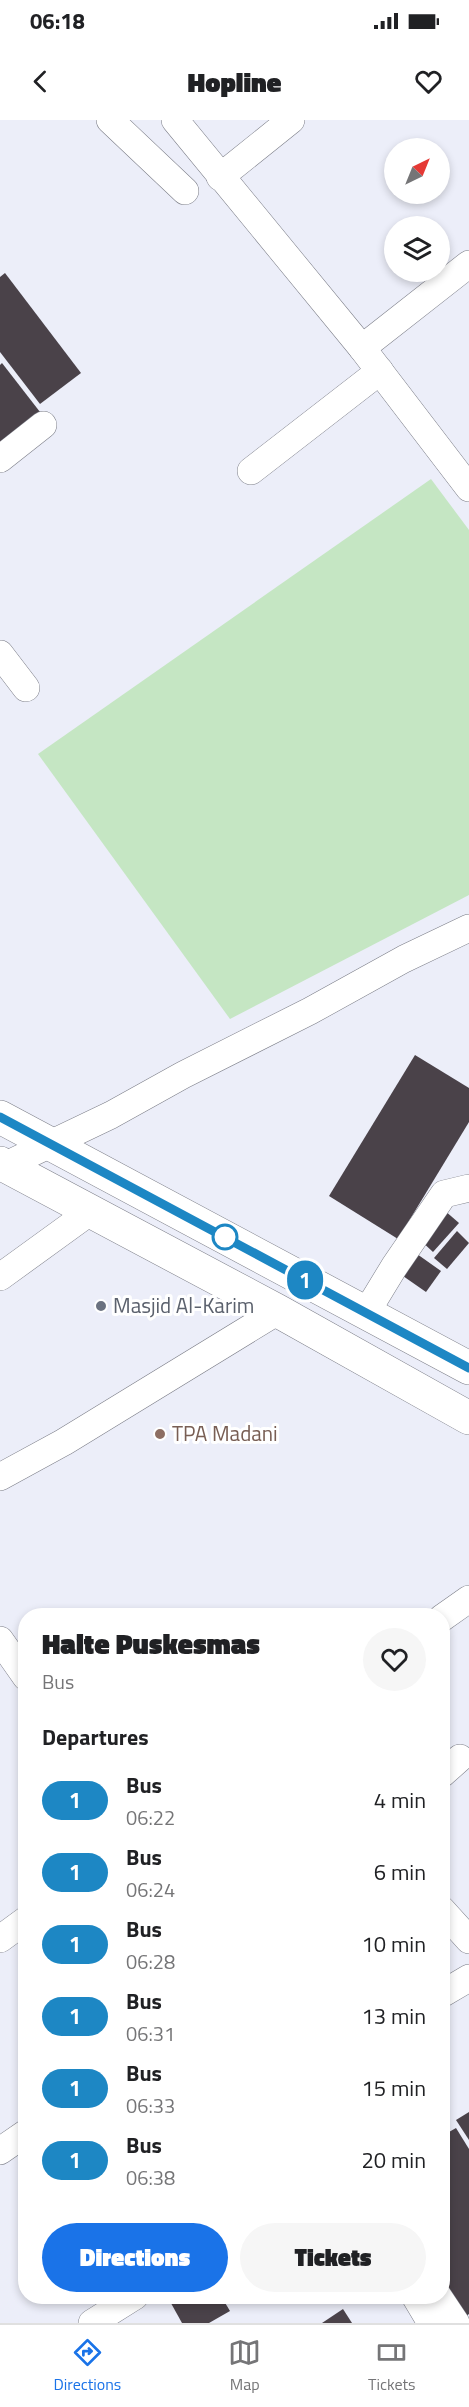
<!DOCTYPE html>
<html lang="en">
<head>
<meta charset="utf-8">
<style>
  body { margin:0; font-family:"Titillium Web",sans-serif; background:#f6f6f6; color:#202124; height:100vh; display:flex; flex-direction:column; font-size:22px; white-space:nowrap }
  * { box-sizing:border-box; margin:0 }
  p { font-size:20px; color:#757577 }
  .icon { flex:none; width:33px; height:33px; fill:none; stroke:currentColor; stroke-width:2; stroke-linecap:round; stroke-linejoin:round }
  .map { position:relative; flex:1; overflow:hidden }
  .panel { position:absolute; left:18px; top:1488px; width:432px; height:696px; display:flex; flex-direction:column; background:#fff; border-radius:24px; box-shadow:0 3px 9px #0003 }
  .panel>* { flex:none }
  .badge { padding:0 12px; border-radius:20px; font-size:21px; line-height:39px }
  .needle { width:39px; rotate:43deg }
  .fabs { position:absolute; left:384px; top:18px; display:grid; gap:12px }
  .fabs a { display:grid; place-items:center; width:66px; height:66px; border-radius:50%; background:#fff; box-shadow:0 3px 9px #0003; font-size:30px }
  .map>.badge { position:absolute; translate:-50% -50%; box-shadow:0 0 0 3px #fff }
  h2 { padding:0 24px; font-size:22px; line-height:54px }
  .round { display:grid; place-items:center; flex:none; width:63px; height:63px; border-radius:32px; background:#f6f6f6 }
  .summary { display:flex; align-items:center; justify-content:space-between; height:102px; padding:0 24px }
  h1 { font-size:28px; font-weight:800; line-height:45px }
  .button { display:flex; gap:12px; margin-top:auto; padding:12px 24px }
  .button a { flex:1; height:69px; border-radius:36px; background:#1a73e8; color:#fff; font-size:24px; font-weight:800; line-height:69px; text-align:center }
  .button a+a { background:#f6f6f6; color:#202124 }
  ul { padding:0; list-style:none }
  li { display:flex; align-items:center; gap:18px; height:72px; padding:0 24px }
  li div { flex:1 }
  li b { display:block; font-size:22px }
  li em { font-style:normal }
  li .badge { min-width:66px; font-weight:700; text-align:center }
  .status { display:flex; justify-content:space-between; align-items:center; height:42px; padding:0 30px; background:#fff; direction:ltr }
  .status svg { height:16px; fill:currentColor }
  header { display:flex; justify-content:space-between; align-items:center; height:78px; padding:0 24px; background:#fff; font-size:27px; font-weight:800 }
  .dock { display:flex; justify-content:space-around; align-items:center; height:84px; border-top:2px solid #e0e0e0; background:#fff; font-size:16px; color:#757577 }
  .dock a { display:grid; justify-items:center; gap:3px }
  .dock .selected { color:#1a73e8 }
  .map>svg:first-child { display:block }
  .green { fill:#c5e6c3 }
  .building { fill:#4a4249 }
  .lines { fill:none; stroke-linecap:round; stroke-linejoin:round }
  .minor-casing { stroke:#7b7d87; stroke-width:28 }
  .highway-casing { stroke:#7b7d87; stroke-width:34 }
  .minor { stroke:#fff; stroke-width:27 }
  .highway { stroke:#fff; stroke-width:33 }
  .line-casing { stroke:#fff; stroke-width:14 }
  .line { stroke:#1d87c4; stroke-width:9 }
  .stop-dot { fill:#fff; stroke:#1d87c4; stroke-width:3 }
  .worship-dot { fill:#6b7280; stroke:#fff; stroke-width:2 }
  .education-dot { fill:#8d6e63; stroke:#fff; stroke-width:2 }
  .labels { text-anchor:middle; stroke-width:6; stroke-linejoin:round; paint-order:stroke }
  .worship-label { font-size:21px; fill:#5b616d; stroke:#fff; text-anchor:start }
  .education-label { font-size:21px; fill:#785e54; stroke:#fff; text-anchor:start }
</style>
</head>
<body>
<div class="status"><b>06:18</b><svg viewBox="0 0 49 12"><path d="M0 12V9h3v3zM5 12V6h3v6zM10 12V3h3v9zM15 12V0h3v12zM26 1h20v11H26zM47 4h2v5h-2z"/></svg></div>
<header><svg class="icon" aria-label="back" viewBox="0 0 24 24"><path d="M15 5l-7 7 7 7"/></svg>Hopline<svg class="icon" aria-label="heart" viewBox="0 0 24 24"><path d="M12 20l-8-8c-3-5 5-10 8-4 3-6 11-1 8 4z"/></svg></header>
<div class="map">
<svg width="469" height="2203" viewBox="0 0 469 2203">
  <rect width="100%" height="100%" fill="#eceef9"/>
  <path class="green" d="M431,359L469,410V775L230,899L38,634Z"/>
  <g class="building">
    <path d="M5,153L81,253L40,284L0,232V157Z"/>
    <path d="M2,243L40,292L0,323V245Z"/>
    <path d="M415,935L469,968V1002L398,1119L329,1076Z"/>
    <path d="M444,1090L459,1103L433,1132L419,1119Z"/>
    <path d="M457,1111L469,1123L447,1149L434,1138Z"/>
    <path d="M417,1134L441,1151L426,1172L403,1156Z"/>
    <path d="M469,1992V2020L456,2000Z"/>
    <path d="M456,2008L469,2029V2194L461,2200L442,2171V2016Z"/>
    <path d="M167,2176H221L230,2191L209,2203H182Z"/>
    <path d="M343,2189L352,2203H322Z"/>
  </g>
  <g class="lines">
    <defs>
      <g id="minor">
        <path d="M110,0L185,71"/>
        <path d="M175,0L362,228L469,368"/>
        <path d="M220,57L291,0"/>
        <path d="M362,228L469,144"/>
        <path d="M0,339L43,305"/>
        <path d="M251,351L380,251"/>
        <path d="M0,534L26,568"/>
        <path d="M0,1048L111,995L183,955L310,891L404,839L469,808"/>
        <path d="M0,1157L91,1091"/>
        <path d="M366,1193L394,1147L444,1074L469,1068"/>
        <path d="M0,1357L64,1322L278,1191"/>
        <path d="M442,1498L469,1479"/>
        <path d="M0,1520L26,1557"/>
        <path d="M442,1654L460,1638"/>
        <path d="M442,1790L469,1820"/>
        <path d="M0,1819L26,1800"/>
        <path d="M442,1874L469,1858"/>
        <path d="M0,2031L26,2013"/>
        <path d="M415,2176L431,2203"/>
        <path d="M438,2176L456,2203"/>
        <path d="M92,2203L135,2176"/>
      </g>
      <g id="highway">
        <path d="M0,997L469,1248"/>
        <path d="M0,1043L278,1191L469,1298"/>
      </g>
    </defs>
    <use href="#minor" class="minor-casing"/>
    <use href="#highway" class="highway-casing"/>
    <use href="#minor" class="minor"/>
    <use href="#highway" class="highway"/>
  </g>
  <g class="lines">
    <defs>
      <path id="line" d="M0,997L469,1248"/>
    </defs>
    <use href="#line" class="line-casing"/>
    <use href="#line" class="line"/>
  </g>
  <circle class="stop-dot" cx="225" cy="1117" r="12"/>
  <circle class="worship-dot" cx="101" cy="1186" r="6"/>
  <circle class="education-dot" cx="160" cy="1314" r="6"/>
  <g class="labels">
    <g class="worship-label">
      <text x="113" y="1193">Masjid Al-Karim</text>
    </g>
    <g class="education-label">
      <text x="172" y="1321">TPA Madani</text>
    </g>
  </g>
</svg>
<div class="fabs">
<a><svg class="needle" viewBox="-14 -14 28 28"><path d="M0-13l5 13h-10z" fill="#e53935"/><path d="M0 13l5-13h-10z" fill="#757577"/></svg></a>
<a><svg class="icon" aria-label="layers" viewBox="0 0 24 24"><path d="M12 4l9 5-9 5-9-5zM3 14l9 5 9-5"/></svg></a>
</div>
<b class="badge" style="left:305px;top:1160px;background:#1d87c4;color:#fff">1</b>
<section class="panel">
<div class="summary"><div><h1>Halte Puskesmas</h1><p>Bus</p></div><a class="round"><svg class="icon" aria-label="heart" viewBox="0 0 24 24"><path d="M12 20l-8-8c-3-5 5-10 8-4 3-6 11-1 8 4z"/></svg></a></div>
<h2>Departures</h2>
<ul>
<li><span class="badge" style="background:#1d87c4;color:#fff">1</span><div><b>Bus</b><p>06:22</p></div><em>4 min</em></li>
<li><span class="badge" style="background:#1d87c4;color:#fff">1</span><div><b>Bus</b><p>06:24</p></div><em>6 min</em></li>
<li><span class="badge" style="background:#1d87c4;color:#fff">1</span><div><b>Bus</b><p>06:28</p></div><em>10 min</em></li>
<li><span class="badge" style="background:#1d87c4;color:#fff">1</span><div><b>Bus</b><p>06:31</p></div><em>13 min</em></li>
<li><span class="badge" style="background:#1d87c4;color:#fff">1</span><div><b>Bus</b><p>06:33</p></div><em>15 min</em></li>
<li><span class="badge" style="background:#1d87c4;color:#fff">1</span><div><b>Bus</b><p>06:38</p></div><em>20 min</em></li>
</ul>
<div class="button"><a>Directions</a><a>Tickets</a></div>
</section>
</div>
<nav class="dock">
<a class="selected"><svg class="icon" aria-label="directions" viewBox="0 0 24 24"><path d="M12 3l9 9-9 9-9-9zM9 14v-3h6M13 9l2 2-2 2"/></svg>Directions</a>
<a><svg class="icon" aria-label="map" viewBox="0 0 24 24"><path d="M3 6l6-2 6 2 6-2v14l-6 2-6-2-6 2zM9 4v14M15 6v14"/></svg>Map</a>
<a><svg class="icon" aria-label="tickets" viewBox="0 0 24 24"><path d="M3 7h18v10H3zM15 7v10"/></svg>Tickets</a>
</nav>
</body>
</html>
